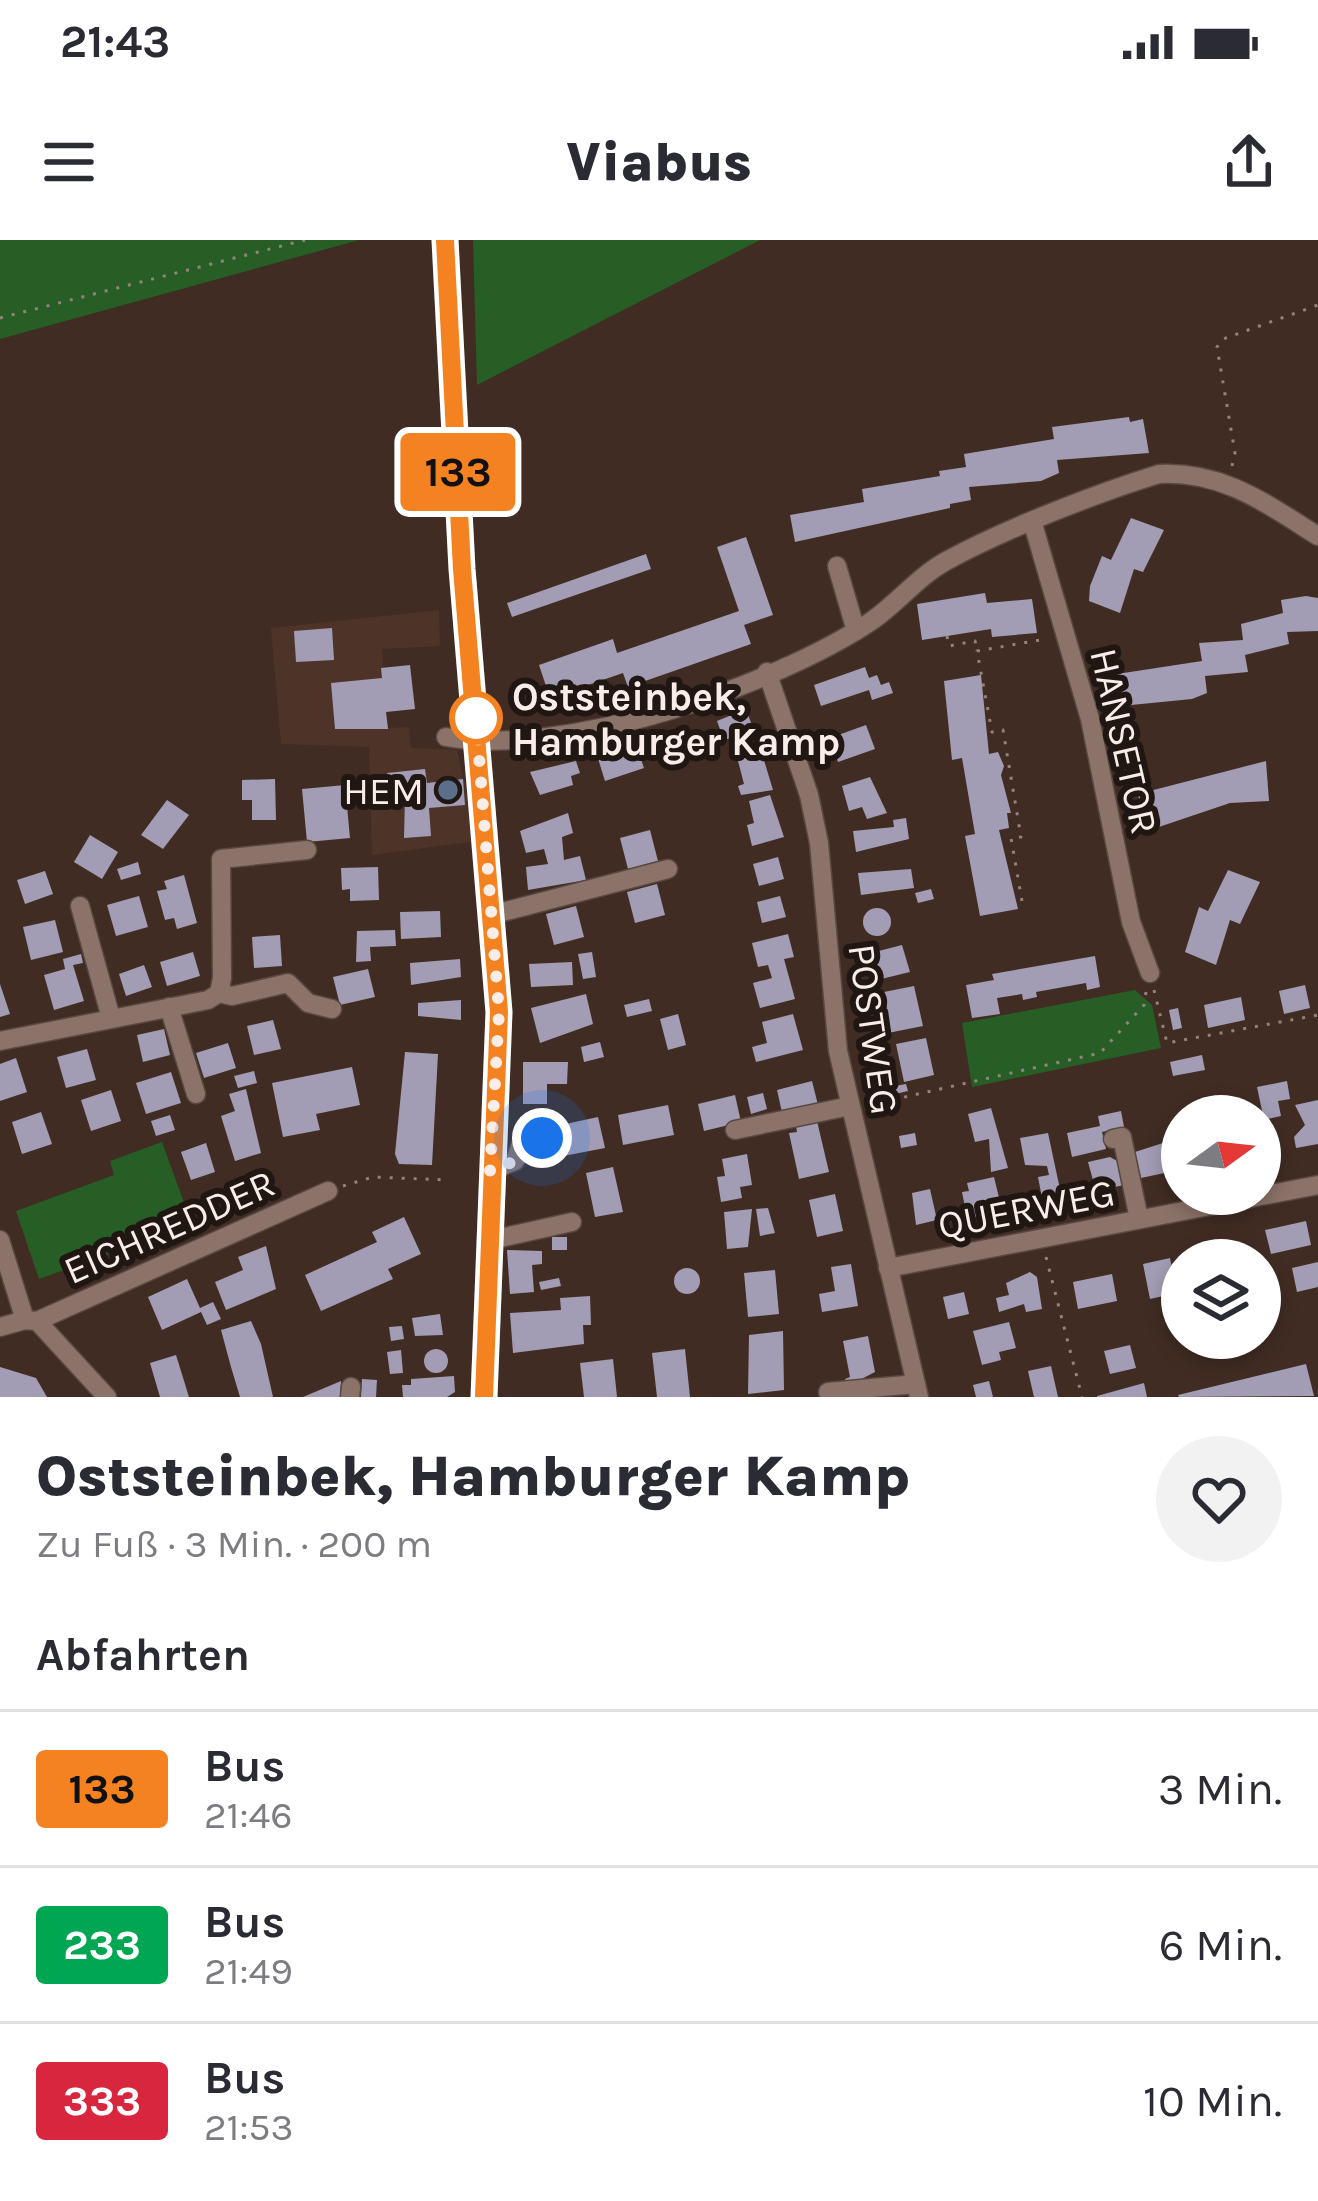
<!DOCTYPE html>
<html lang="de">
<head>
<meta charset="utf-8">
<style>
  body { margin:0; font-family:Karla,sans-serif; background:#f2f2f3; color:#2b2b33; height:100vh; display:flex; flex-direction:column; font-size:45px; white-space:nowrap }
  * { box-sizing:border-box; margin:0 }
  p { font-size:39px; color:#7c7c81 }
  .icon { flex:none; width:66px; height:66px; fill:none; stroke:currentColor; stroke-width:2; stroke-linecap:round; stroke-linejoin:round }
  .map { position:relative; height:1157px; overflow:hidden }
  .sheet { display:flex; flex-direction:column; background:#fff; flex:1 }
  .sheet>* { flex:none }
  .badge { padding:0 24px; border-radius:9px; font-size:42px; line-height:78px }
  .needle { width:78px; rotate:75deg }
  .buttons { position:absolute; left:1161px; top:855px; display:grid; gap:24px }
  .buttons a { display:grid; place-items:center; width:120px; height:120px; border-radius:50%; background:#fff; box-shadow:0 6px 18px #0003; font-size:60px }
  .you { position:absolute; width:60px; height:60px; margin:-30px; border:9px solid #fff; border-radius:50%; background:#1a73e8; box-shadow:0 0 0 18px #1a73e833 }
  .map>.badge { position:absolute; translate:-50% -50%; box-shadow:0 0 0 6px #fff }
  h2 { padding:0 36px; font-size:45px; line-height:108px }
  .round { display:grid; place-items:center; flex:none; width:126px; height:126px; border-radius:63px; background:#f2f2f3 }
  .summary { display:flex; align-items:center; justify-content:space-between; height:204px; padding:0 36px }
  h1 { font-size:57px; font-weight:800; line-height:90px }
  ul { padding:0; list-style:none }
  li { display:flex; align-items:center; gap:36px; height:156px; padding:0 36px; border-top:3px solid #e1e1e2 }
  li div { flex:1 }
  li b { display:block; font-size:45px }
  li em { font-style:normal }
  li .badge { min-width:132px; font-weight:700; text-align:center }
  .status { display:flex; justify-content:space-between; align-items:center; height:84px; padding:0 60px; background:#fff; direction:ltr }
  .status svg { height:33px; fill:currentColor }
  header { display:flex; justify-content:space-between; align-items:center; height:156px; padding:0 36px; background:#fff; font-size:54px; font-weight:800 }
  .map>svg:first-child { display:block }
  .built { fill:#4e3328 }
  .green { fill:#275e26 }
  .building { fill:#a29db4 }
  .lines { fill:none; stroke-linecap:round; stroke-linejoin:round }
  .minor-casing { stroke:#594841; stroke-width:21 }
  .major-casing { stroke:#594841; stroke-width:27 }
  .path { stroke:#94837c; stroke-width:3; stroke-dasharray:3 9; stroke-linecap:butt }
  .minor { stroke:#8b7369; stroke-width:18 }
  .major { stroke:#c3945b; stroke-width:24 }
  .line-casing { stroke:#fff; stroke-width:27 }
  .line { stroke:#f58220; stroke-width:18 }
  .walk { stroke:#faede7; stroke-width:12; stroke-dasharray:0 21.6 }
  .stop-dot { fill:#fff; stroke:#f58220; stroke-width:6 }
  .service-dot { fill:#5c6f8a; stroke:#201713; stroke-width:4.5 }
  .labels { text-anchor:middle; stroke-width:12; stroke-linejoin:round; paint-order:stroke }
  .stop-label { font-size:39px; font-weight:bold; fill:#faede7; stroke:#201713; text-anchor:start }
  .street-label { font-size:39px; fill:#faede7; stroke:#201713 }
  .poi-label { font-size:39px; fill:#faede7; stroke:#201713; text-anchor:end }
</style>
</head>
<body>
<div class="status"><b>21:43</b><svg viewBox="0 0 49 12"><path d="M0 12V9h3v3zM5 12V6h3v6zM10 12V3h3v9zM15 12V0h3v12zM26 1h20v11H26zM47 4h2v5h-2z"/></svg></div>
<header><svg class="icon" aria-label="menu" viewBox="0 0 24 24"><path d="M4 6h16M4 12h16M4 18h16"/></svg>Viabus<svg class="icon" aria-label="share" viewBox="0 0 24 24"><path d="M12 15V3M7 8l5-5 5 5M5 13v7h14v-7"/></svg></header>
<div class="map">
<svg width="1318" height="1157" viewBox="0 0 1318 1157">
  <rect width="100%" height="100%" fill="#402c23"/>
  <path class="built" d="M439,370L440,406L382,409L388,488L409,487L411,508L457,510L477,601L372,615L369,507L281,504L271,388Z"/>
  <g class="green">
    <path d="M0,0H359L0,99Z"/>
    <path d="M473,0H760L477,145Z"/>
    <path d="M1135,750L1152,765L1161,808L972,847L962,783Z"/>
    <path d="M162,902L195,993L143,1012L139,1003L39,1039L16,971L114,935L110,921Z"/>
  </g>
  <g class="building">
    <path d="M1129,177L1130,182L1143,179L1149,213L1057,220L1059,233L1041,241L969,247L971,260L950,264V268L795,302L790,275L864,262L862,249L940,236L939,231L966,227L964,214L1054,199L1052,187Z"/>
    <path d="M1131,278L1164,290L1143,332L1134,329L1120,373L1089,361L1090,346L1102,316L1111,320Z"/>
    <path d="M746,297L773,375L744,385L751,404L628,447L623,433L550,458L539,425L613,399L617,413L739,371L717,307Z"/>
    <path d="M646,314L651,329L512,377L507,363Z"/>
    <path d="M985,353L987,363L1032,359L1037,393L992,397L991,389L922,400L917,364Z"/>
    <path d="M1306,356L1318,358V391L1287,392L1289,404L1245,415L1248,432L1205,436L1207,453L1192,459L1121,466L1117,434L1202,421L1199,403L1243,400L1241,384L1283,373L1281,360Z"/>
    <path d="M332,388L334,420L296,422L294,391Z"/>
    <path d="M410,425L415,469L386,472L388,489H335L331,443L382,438L381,428Z"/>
    <path d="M865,427L869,438L877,435L881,445L889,442L893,453L872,460L869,450L821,466L814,445Z"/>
    <path d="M981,435L989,514L998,512L1004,526L1001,535L1011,573H1007L1009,588L999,590L1018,669L980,676L965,596L975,594L962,518L952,520L944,441Z"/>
    <path d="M746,469L754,491L724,500L717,481Z"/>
    <path d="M866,485L875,509L838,522L830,498Z"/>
    <path d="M654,498L659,513L650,516L645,501Z"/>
    <path d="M634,499L644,528L605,541L596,512Z"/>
    <path d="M761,510L773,550L741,555L738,546L744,544L737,517Z"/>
    <path d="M576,521L580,533L571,536L573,545L540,555L530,532Z"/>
    <path d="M1266,521L1269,561L1230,563L1147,591L1138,554Z"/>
    <path d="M425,529L427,543L463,539L465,565L429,568L431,596L404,598L405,556L389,557L387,533Z"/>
    <path d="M870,537L887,573L867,579L862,567L849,571L842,546Z"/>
    <path d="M275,539L276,580H252V560H242V540Z"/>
    <path d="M345,545L350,598L307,602L302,549Z"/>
    <path d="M770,555L784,597L752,606L747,585L754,583L749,561Z"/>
    <path d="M167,560L189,575L163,609L141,595Z"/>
    <path d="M568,573L573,593L562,597L564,620L580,616L586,640L528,650L526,627L548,624L544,609L526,613L520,591Z"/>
    <path d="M906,578L909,599L856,612L853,591L894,587L893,580Z"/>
    <path d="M650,590L658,621L628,629L620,598Z"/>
    <path d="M90,595L118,612L102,639L74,622Z"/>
    <path d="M778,617L784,639L759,646L753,624Z"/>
    <path d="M138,622L141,634L121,640L117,629Z"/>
    <path d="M378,627L379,660L350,661V649L342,650L341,628Z"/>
    <path d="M911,629L914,648L861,655L858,633Z"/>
    <path d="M1228,630L1260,642L1240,684L1230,680L1216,725L1185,712L1199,667L1208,671Z"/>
    <path d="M45,631L53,654L25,664L17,640Z"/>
    <path d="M184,635L197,683L177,689L174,678L165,680L157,651L167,649L164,641Z"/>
    <path d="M657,644L665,675L635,683L627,652Z"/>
    <path d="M931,649L934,659L918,663L915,653Z"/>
    <path d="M139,656L148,687L116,696L107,665Z"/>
    <path d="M780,656L786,677L762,683L757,662Z"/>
    <path d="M576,666L584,697L554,705L546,674Z"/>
    <circle cx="877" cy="682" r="14"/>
    <path d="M440,671L441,697L401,699L400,672Z"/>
    <path d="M55,680L63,712L31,720L23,687Z"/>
    <path d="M395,690L396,706L370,707L371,721L356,722L357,691Z"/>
    <path d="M788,694L794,717L784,719L795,759L760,768L753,743L772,738L768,725L758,727L752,703Z"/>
    <path d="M280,695L282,726L254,728L252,697Z"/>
    <path d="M902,705L910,732L873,741L867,714Z"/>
    <path d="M193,712L200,736L167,746L160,722Z"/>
    <path d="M592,712L596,737L583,739L578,714Z"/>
    <path d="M81,714L83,723L73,725L84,761L54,770L44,735L65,729L63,719Z"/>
    <path d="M1095,716L1100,747L1087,750L1086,743L1036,752L1037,757L1023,760L1022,754L997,758L1000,774L972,778L966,745L994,740L992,734Z"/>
    <path d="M460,719L461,737L411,745L410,723Z"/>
    <path d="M572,722L573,745L531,747L529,724Z"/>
    <path d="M144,725L152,747L126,756L119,734Z"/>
    <path d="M368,729L375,757L340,765L333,737Z"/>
    <path d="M0,744L10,774L0,777Z"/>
    <path d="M1305,745L1310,768L1284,774L1279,751Z"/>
    <path d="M914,746L923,786L883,794L877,770L887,768L884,752Z"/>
    <path d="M586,754L593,784L540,803L531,768Z"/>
    <path d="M1241,757L1245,780L1208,788L1204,765Z"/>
    <path d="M649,759L652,771L627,777L624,765Z"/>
    <path d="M461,760V780L418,776V763Z"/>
    <path d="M1178,768L1182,788L1173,790L1169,770Z"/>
    <path d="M678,774L686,805L668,810L660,779Z"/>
    <path d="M793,774L803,810L756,822L752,807L767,803L762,782Z"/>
    <path d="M273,780L281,809L254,815L247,786Z"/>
    <path d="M164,789L170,815L143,822L137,795Z"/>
    <path d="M926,798L934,835L904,842L896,804Z"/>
    <path d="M600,802L604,817L584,822L581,807Z"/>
    <path d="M228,803L236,828L204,838L196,813Z"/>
    <path d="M87,809L96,840L66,848L57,817Z"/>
    <path d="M405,812L438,814L432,925L399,924L395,914Z"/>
    <path d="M1202,815L1205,830L1173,836L1170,822Z"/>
    <path d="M16,818L27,852L0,861V824Z"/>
    <path d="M523,822H568L567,844H547V864H523Z"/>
    <path d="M352,827L360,865L316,874L320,890L283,897L272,843Z"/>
    <path d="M254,831L257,843L238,848L234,836Z"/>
    <path d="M171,832L181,863L146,874L136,843Z"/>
    <path d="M812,841L819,869L783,877L777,850Z"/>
    <path d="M1287,841L1290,859L1278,861L1281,876L1264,880L1257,847Z"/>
    <path d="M906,844L908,851L886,856L884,848Z"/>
    <path d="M246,849L261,913L235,921L221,876L235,871L229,854Z"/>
    <path d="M111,850L121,881L91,891L81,860Z"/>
    <path d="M763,853L767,869L751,874L747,857Z"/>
    <path d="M735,855L741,882L704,891L698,864Z"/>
    <path d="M1318,860V904L1296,908L1294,897L1305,885L1295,865Z"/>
    <path d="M668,865L674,895L623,905L618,875Z"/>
    <path d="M991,868L1008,928L991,932L989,899L975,902L968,874Z"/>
    <path d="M1121,871L1124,887L1102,892L1106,909L1072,917L1067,893L1100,886L1098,876Z"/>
    <path d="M41,872L52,904L22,914L12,882Z"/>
    <path d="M170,875L175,890L156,896L151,881Z"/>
    <path d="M598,877L605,908L553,918L547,888Z"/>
    <path d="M817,881L829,932L799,939L789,893L797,892L796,886Z"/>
    <path d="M915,893L917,905L901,908L899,896Z"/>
    <path d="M1048,893L1061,954L1042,958L1038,937L1049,935L1047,926L1025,925L1020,898Z"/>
    <path d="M206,903L215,932L191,940L181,912Z"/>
    <path d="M1163,903L1169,932L1141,938L1135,912Z"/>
    <path d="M747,914L752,945L740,947L742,958L721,962L717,937L725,936L722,919Z"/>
    <path d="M1110,917L1119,922L1124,945L1096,951L1088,922Z"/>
    <path d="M613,927L623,972L595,977L586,933Z"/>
    <path d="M994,937L1002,970L975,977L974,970L966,972L962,952L969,951L967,943Z"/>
    <path d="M930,949L937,980L916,985L912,953Z"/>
    <path d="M835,954L843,991L817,997L809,960Z"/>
    <path d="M768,968L775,993L760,996L756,969Z"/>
    <path d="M752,969L748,1007L727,1009L724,972Z"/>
    <path d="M404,977L421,1014L388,1029L393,1039L321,1071L305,1035L377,1002L372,992Z"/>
    <path d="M1306,981L1311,1005L1271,1014L1265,990Z"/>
    <rect x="552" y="997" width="15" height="13"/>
    <path d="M266,1006L276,1049L226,1070L215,1042L243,1030L238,1017Z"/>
    <path d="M507,1010L542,1011V1024L532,1025L534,1052L510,1054Z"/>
    <path d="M1170,1018L1177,1053L1150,1059L1143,1024Z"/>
    <path d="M1318,1022V1047L1297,1052L1292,1028Z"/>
    <path d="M851,1024L858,1066L822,1072L819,1054L835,1051L831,1027Z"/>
    <circle cx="687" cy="1041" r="13"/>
    <path d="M775,1030L779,1074L748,1077L744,1033Z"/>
    <path d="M1030,1032L1037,1037L1042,1069L1026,1072L1024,1064L999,1072L996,1058L1009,1055L1006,1043Z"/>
    <path d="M1112,1034L1117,1061L1078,1069L1073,1042Z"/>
    <path d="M559,1038L561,1046L541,1050L539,1042Z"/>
    <path d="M187,1039L200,1068L213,1062L221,1079L207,1085L201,1072L162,1090L148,1057Z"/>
    <path d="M964,1052L969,1074L948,1079L943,1057Z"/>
    <path d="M590,1056L591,1085H583L584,1104L513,1113L510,1073L561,1070L560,1058Z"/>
    <path d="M440,1074L443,1095L415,1096L412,1078Z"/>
    <path d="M251,1081L261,1104L273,1157H240L231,1127L221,1090Z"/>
    <path d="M1009,1082L1016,1108L999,1112L1001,1120L982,1125L973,1091Z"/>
    <path d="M402,1086L404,1099L391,1101L389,1087Z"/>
    <path d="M783,1091L784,1150L748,1154L749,1095Z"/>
    <path d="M868,1096L875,1132L846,1147L845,1139L850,1137L843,1101Z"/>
    <path d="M1130,1105L1136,1128L1110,1134L1104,1111Z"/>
    <circle cx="436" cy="1121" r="12"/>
    <path d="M685,1109L690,1157H657L652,1113Z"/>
    <path d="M401,1110L403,1133L390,1134L387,1112Z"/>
    <path d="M176,1115L189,1157H160L150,1123Z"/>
    <path d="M613,1119L617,1157H584L580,1123Z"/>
    <path d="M1306,1124L1314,1156L1179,1157L1178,1155Z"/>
    <path d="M1051,1126L1058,1157H1034L1028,1131Z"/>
    <path d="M0,1127L36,1138L47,1157H0Z"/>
    <path d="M454,1136L455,1152L447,1157H403L402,1145H411V1139Z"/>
    <path d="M362,1139L377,1140L376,1157H361Z"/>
    <path d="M341,1141L340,1157H303Z"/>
    <path d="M989,1141L993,1157H976L973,1145Z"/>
    <path d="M1144,1143L1147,1157H1097V1156Z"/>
  </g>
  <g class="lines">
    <defs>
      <g id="minor">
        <path d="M1033,284L1090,479L1131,682L1150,733"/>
        <path d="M837,326L856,391"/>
        <path d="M767,432L809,555L819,603L838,811L919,1157"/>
        <path d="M446,497C562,518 772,447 870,382C897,364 918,336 948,320C1005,289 1097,253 1159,234C1223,231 1265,263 1318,296"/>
        <path d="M80,666L111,778"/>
        <path d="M491,675L668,629"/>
        <path d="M219,753L232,756L288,743L308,763L332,769"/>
        <path d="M169,767L196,854"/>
        <path d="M0,801L208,760L219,753L222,738L221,619L307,610"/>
        <path d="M735,890L850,866"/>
        <path d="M1113,899L1122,897L1139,979"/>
        <path d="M490,931L515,921L521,904L542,898"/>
        <path d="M0,1000L25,1080L37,1081L107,1157"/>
        <path d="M487,1001L572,982"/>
        <path d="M888,1028L1318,945"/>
        <path d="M37,1081L328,951"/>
        <path d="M0,1087L25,1080"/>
        <path d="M828,1152L916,1144"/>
        <path d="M350,1157L351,1147"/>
      </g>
      <path id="major" d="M445,0L462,329L499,772L484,1157"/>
    </defs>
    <use href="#minor" class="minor-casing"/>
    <use href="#major" class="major-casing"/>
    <g class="path">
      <path d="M0,78L305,0"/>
      <path d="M1232,226L1235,213L1217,107L1223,99L1318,65"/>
      <path d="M947,396L949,406L975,401L977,409"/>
      <path d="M1022,661L1011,598L1021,597L1003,490L992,492L977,411L1046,399"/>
      <path d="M1154,750L1167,803L1318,775"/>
      <path d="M869,865L1100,813L1144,765L1146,752"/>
      <path d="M343,946L373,937L448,940"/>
      <path d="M1046,1017L1082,1157"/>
    </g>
    <use href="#minor" class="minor"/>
    <use href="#major" class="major"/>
  </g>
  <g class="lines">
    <defs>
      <path id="line" d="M445,0L462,329L499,772L484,1157"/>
    </defs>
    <use href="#line" class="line-casing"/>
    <use href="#line" class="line"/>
    <path class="walk" d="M476,478L499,772L490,931L515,921L521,904L542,898"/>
  </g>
  <circle class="stop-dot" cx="476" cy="478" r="24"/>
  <circle class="service-dot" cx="448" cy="550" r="12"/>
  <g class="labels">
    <g class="stop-label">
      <text x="512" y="470">Oststeinbek,<tspan x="512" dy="45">Hamburger Kamp</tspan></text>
    </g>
    <g class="street-label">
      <text transform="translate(1125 501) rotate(77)" y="14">HANSETOR</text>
      <text transform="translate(874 789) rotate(82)" y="14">POSTWEG</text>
      <text transform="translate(1026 968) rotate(-11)" y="14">QUERWEG</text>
      <text transform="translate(169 986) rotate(-24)" y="14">EICHREDDER</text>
    </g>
    <g class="poi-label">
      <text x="424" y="564">HEM</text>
    </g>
  </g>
</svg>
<div class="buttons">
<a><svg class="needle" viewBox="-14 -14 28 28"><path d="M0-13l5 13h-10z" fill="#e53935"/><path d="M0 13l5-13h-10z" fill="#7c7c81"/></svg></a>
<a><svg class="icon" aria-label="layers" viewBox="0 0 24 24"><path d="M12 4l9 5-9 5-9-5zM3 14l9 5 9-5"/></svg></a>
</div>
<div class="you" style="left:542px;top:898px"></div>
<b class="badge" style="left:458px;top:232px;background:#f58220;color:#111">133</b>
</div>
<section class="sheet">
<div class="summary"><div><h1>Oststeinbek, Hamburger Kamp</h1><p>Zu Fuß · 3 Min. · 200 m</p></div><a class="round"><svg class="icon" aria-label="heart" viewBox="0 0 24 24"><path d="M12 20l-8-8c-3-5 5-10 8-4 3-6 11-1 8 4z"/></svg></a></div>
<h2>Abfahrten</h2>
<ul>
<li><span class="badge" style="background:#f58220;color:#111">133</span><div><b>Bus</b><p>21:46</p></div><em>3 Min.</em></li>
<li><span class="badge" style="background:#00a651;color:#fff">233</span><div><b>Bus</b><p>21:49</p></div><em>6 Min.</em></li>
<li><span class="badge" style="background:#d7263d;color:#fff">333</span><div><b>Bus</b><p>21:53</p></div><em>10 Min.</em></li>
</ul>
</section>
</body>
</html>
